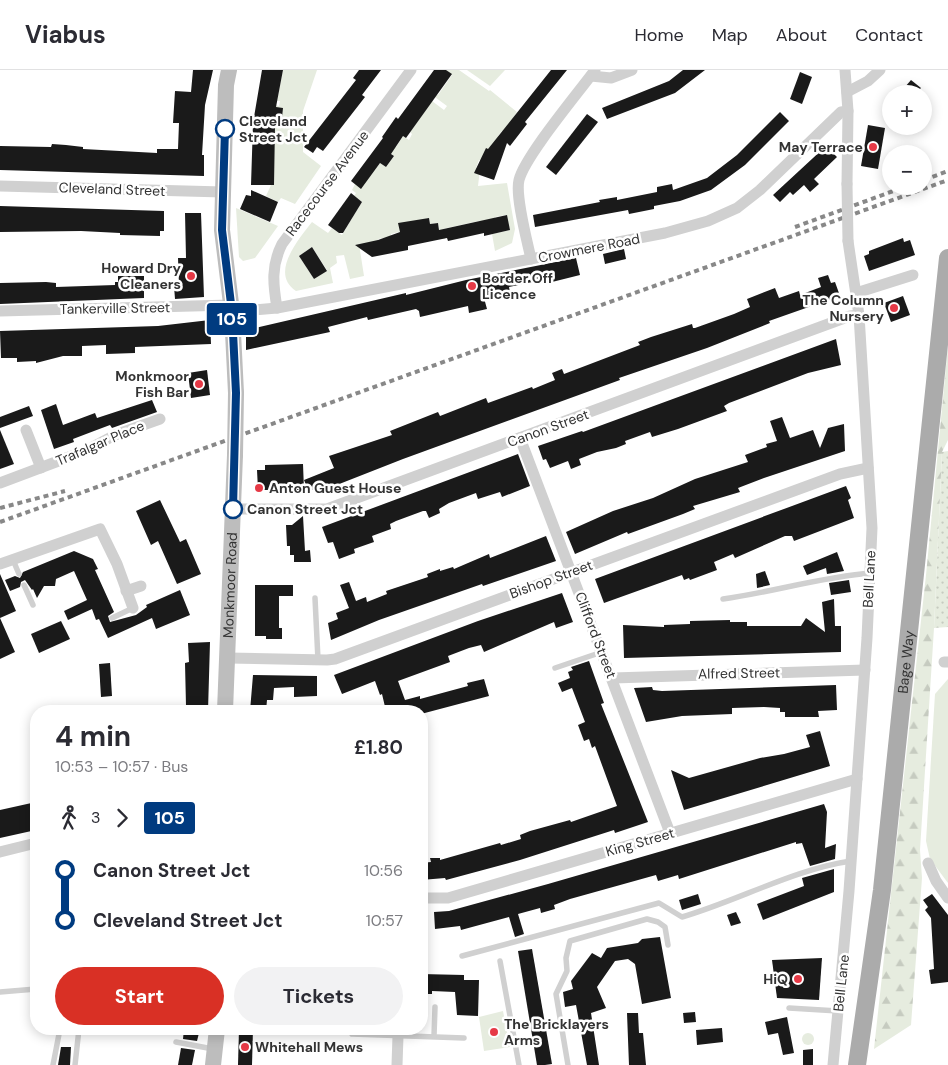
<!DOCTYPE html>
<html lang="en">
<head>
<meta charset="utf-8">
<style>
  body { margin:0; font-family:"DM Sans",sans-serif; background:#f2f2f3; color:#2b2b33; height:100vh; display:flex; flex-direction:column; font-size:19px; white-space:nowrap }
  * { box-sizing:border-box; margin:0 }
  p { font-size:16px; color:#7c7c81 }
  .icon { flex:none; width:28px; height:28px; fill:none; stroke:currentColor; stroke-width:2; stroke-linecap:round; stroke-linejoin:round }
  .map { position:relative; flex:1; overflow:hidden }
  .sheet { position:absolute; left:30px; top:635px; width:398px; height:330px; display:flex; flex-direction:column; background:#fff; border-radius:20px; box-shadow:0 2px 12px #0003 }
  .sheet>* { flex:none }
  .badge { padding:0 10px; border-radius:4px; font-size:18px; line-height:32px }
  .fabs { position:absolute; left:882px; top:15px; display:grid; gap:10px }
  .fabs a { display:grid; place-items:center; width:50px; height:50px; border-radius:50%; background:#fff; box-shadow:0 2px 12px #0003; font-size:25px }
  .map>.badge { position:absolute; translate:-50% -50%; box-shadow:0 0 0 2px #fff }
  .legs { display:flex; align-items:center; gap:8px; height:55px; padding:0 25px; font-size:16px }
  .legs p { margin-inline-start:auto }
  .summary { display:flex; align-items:center; justify-content:space-between; height:85px; padding:0 25px }
  h1 { font-size:28px; font-weight:700; line-height:38px }
  .button { display:flex; gap:10px; margin-top:auto; padding:10px 25px }
  .button a { flex:1; height:58px; border-radius:30px; background:#d93025; color:#fff; font-size:20px; font-weight:700; line-height:58px; text-align:center }
  .button a+a { background:#f2f2f3; color:#2b2b33 }
  ul { padding:0 25px; list-style:none }
  li { display:flex; align-items:center; gap:18px; height:50px; font-size:19px }
  li i { display:grid; place-items:center; width:8px; height:100%; margin:0 6px; background:currentColor }
  li i::after { content:''; width:12px; height:12px; margin:-6px; border:4px solid; border-radius:50%; background:#fff }
  li p { margin-inline-start:auto }
  li:first-child i { background:linear-gradient(#0000 50%,currentColor 0) }
  li:last-child i { background:linear-gradient(currentColor 50%,#0000 0) }
  header { display:flex; align-items:center; gap:30px; box-sizing:border-box; height:70px; padding:0 25px; background:#fff; border-bottom:1px solid #e1e1e2 }
  header strong { font-size:24px }
  nav { display:flex; gap:28px; margin-inline-start:auto; font-size:18px }
  .map>svg:first-child { display:block }
  .grass { fill:url(#grass-dots) }
  .forest { fill:url(#forest-firs) }
  .garden { fill:#e6ecdf; fill-rule:evenodd }
  .building { fill:#1a1a1a }
  .lines { fill:none; stroke-linecap:round; stroke-linejoin:round }
  .lane { stroke:#d0d0d0; stroke-width:5.5 }
  .street { stroke:#d0d0d0; stroke-width:11 }
  .secondary { stroke:#bdbdbd; stroke-width:16 }
  .primary { stroke:#ababab; stroke-width:18 }
  .rail { stroke:#888; stroke-width:4; stroke-dasharray:5 4; stroke-linecap:butt }
  .street-bridge { stroke:#d0d0d0; stroke-width:11 }
  .secondary-bridge { stroke:#bdbdbd; stroke-width:16 }
  .line-1-casing { stroke:#fff; stroke-width:11 }
  .line-1 { stroke:#003b80; stroke-width:8 }
  .stop-1-dot { fill:#fff; stroke:#003b80; stroke-width:2.5 }
  .poi-dot { fill:#e63946; stroke:#fff; stroke-width:2 }
  .labels { text-anchor:middle; stroke-width:5; stroke-linejoin:round; paint-order:stroke }
  .stop-label { font-size:14px; font-weight:bold; fill:#333; stroke:#fff; text-anchor:start }
  .poi-label { font-size:14px; font-weight:bold; fill:#333; stroke:#fff; text-anchor:end }
  .street-label { font-size:14px; fill:#333; stroke:#fff }
</style>
</head>
<body>
<header>
<strong>Viabus</strong>
<nav><a>Home</a><a>Map</a><a>About</a><a>Contact</a></nav>
</header>
<div class="map">
<svg width="948" height="995" viewBox="0 0 948 995">
  <defs>
    <pattern id="grass-dots" width="8" height="8" patternUnits="userSpaceOnUse" patternTransform="scale(1.25)"><rect width="8" height="8" fill="#e6ecdf"/><path d="M2 2h.1M6 6h.1" fill="none" stroke="#c6cbc0" stroke-width="1.8" stroke-linecap="round"/></pattern>
    <pattern id="forest-firs" width="22" height="20" patternUnits="userSpaceOnUse" patternTransform="scale(1.25)"><rect width="22" height="20" fill="#e6ecdf"/><path d="M5 1l3.5 6h-7zM16 11l3.5 6h-7z" fill="#c6cbc0"/></pattern>
  </defs>
  <rect width="100%" height="100%" fill="#fff"/>
  <path class="grass" d="M948,381V557L934,558L942,382Z"/>
  <path class="forest" d="M948,276V370L942,382L934,558L920,780L922,808L911,955L874,979L926,505Z"/>
  <g class="garden">
    <path d="M283,0H317L303,41V82L321,96L295,134L281,128L278,132L266,126L271,115L273,56L281,57L267,33L279,36L280,31H277Z"/>
    <path d="M446,0H459L489,21L490,20L517,42L504,62L502,61L498,66L501,69L481,91L479,90L476,98L480,99L478,116L507,113L515,159L512,173L495,181L492,164L510,160L506,145L495,147L496,152L479,151L443,159L445,169H441L438,153L430,154L429,148C413,151 408,161 391,164L392,170L384,168L378,169V173L359,174L364,206L350,209L344,185L336,186L337,193L330,198L333,213L296,221C269,203 299,169 312,152L328,163L332,158L342,165L362,132L354,126L356,123L352,120L355,114L361,118L380,93L386,97L394,86L383,77L388,71L396,77L403,66L409,70L412,64L410,62L432,31L444,40L447,36L428,22L438,25L452,5ZM312,177L327,200L314,209L299,186Z"/>
    <path d="M467,0H505L490,16Z"/>
    <path d="M236,138L278,156L255,188L243,191L239,187Z"/>
    <path d="M948,609V813L930,789L926,771L935,624Z"/>
    <path d="M503,941L510,977L484,981L479,947Z"/>
    <circle cx="808" cy="969" r="6"/>
  </g>
  <g class="building">
    <path d="M193,0H213L205,35L202,85H204V106L0,100V76L51,77L52,74L66,75L83,77V79L157,83V79H178L179,53H173L175,21L191,22Z"/>
    <path d="M262,0H283L276,37L283,38L281,57L275,56L274,115H251L253,53Z"/>
    <path d="M359,0H381L362,25L365,27L323,81L317,77L313,83L304,77L356,10L353,8Z"/>
    <path d="M434,0H446L452,4L406,68L403,66L391,84L394,86L386,97L380,93L361,119L351,111L383,68L382,67L396,47L398,49Z"/>
    <path d="M551,0H567L525,52L527,54L510,76L507,73L494,110L474,103L486,78L488,79Z"/>
    <path d="M683,0H705L675,23L607,49L602,38L669,11Z"/>
    <path d="M800,2L812,7L802,34L790,29Z"/>
    <path d="M911,10L921,18L915,24H899Z"/>
    <path d="M780,42L789,51L745,95L711,120L680,131L654,136V139L629,144L628,140L535,157L533,145L600,132L599,130L617,127V130L657,122V117L672,114L673,120L707,108L737,85Z"/>
    <path d="M587,44L598,52L556,105L546,97Z"/>
    <path d="M868,55L885,58L878,99L861,96Z"/>
    <path d="M826,76L837,87L814,109L819,114L810,122L804,115L793,125L790,122L780,132L773,125Z"/>
    <path d="M251,120L278,132L270,152L240,139L246,125L251,126Z"/>
    <path d="M351,123L362,132L343,163H339L328,155Z"/>
    <path d="M0,136L164,141V161H160V166L120,165V163L81,161L0,162Z"/>
    <path d="M185,143H201L204,227L175,229L174,216H179L178,188H186Z"/>
    <path d="M507,145L510,160L484,166V163L448,171L447,168L408,176V180L372,187L355,175L378,170L400,162L398,153L429,148L430,154L438,153L439,160Z"/>
    <path d="M903,168L904,172L910,170L915,185L869,201L864,186L869,184V181Z"/>
    <path d="M312,177L327,201L314,209L299,186Z"/>
    <path d="M624,179L626,189L605,194L603,184Z"/>
    <path d="M576,188L580,205L552,212L551,208L509,217L510,223L484,228L487,239L469,243L468,236L420,247L419,241L416,239L368,250L367,247L328,257L330,262L246,280V260L406,223V225L466,210Z"/>
    <path d="M828,205L831,213L835,212L840,226L769,251L770,253L707,278L619,308L620,310L403,389L324,420H308L304,410L334,398L329,386L392,365L390,361L438,342L440,346L486,328L488,333L532,317L533,319L555,310L552,303L562,299L564,304L640,275L638,272L651,267L692,254L693,258H695L734,244L750,237L747,229L775,218L779,228L799,221L800,225L821,217L818,208Z"/>
    <path d="M118,206H144V228L0,234V213L46,212L56,213V217L115,215V212H118Z"/>
    <path d="M903,226L910,245L891,252L884,233Z"/>
    <path d="M210,250L211,274L135,277V283L106,284V275L82,276V286H63L36,293V291L17,292V288H1L0,261L158,256Z"/>
    <path d="M836,269L841,295L808,303L729,333L724,336L727,341L678,359L652,367L650,362L625,371L626,374L616,378L597,382L579,389L581,395L571,399L568,391L550,398L546,389L543,390L538,376L582,361L583,362Z"/>
    <path d="M207,300L210,325L191,328L188,303Z"/>
    <path d="M152,330L157,342L112,358L110,355L94,361L73,369L74,372L54,379L41,340L56,334L63,355L95,343L97,348Z"/>
    <path d="M29,336L33,346L0,358V347Z"/>
    <path d="M782,347L790,368L813,360L820,378L828,358L844,354L845,381L764,408L738,418L740,422L693,436L695,439L683,444L628,464L627,462L575,484L566,462L613,441L653,428L695,409L748,392L745,385L767,377L766,374L777,371L770,351Z"/>
    <path d="M0,360L14,394L0,399Z"/>
    <path d="M518,384L530,416L502,427L500,422L478,429L476,423L449,433L439,439L440,443L429,448L426,441H423L396,451L390,454L391,459L372,466L374,472L354,479L355,483L339,489L333,472L328,473L322,457Z"/>
    <path d="M303,394L304,420H258L257,400H265V395Z"/>
    <path d="M846,416L851,428L848,430L854,448L794,471L792,466H785L735,488L733,484L714,492L717,500L690,510L689,508L684,510L682,505L604,533L595,509Z"/>
    <path d="M160,430L180,472L186,469L201,504L177,514L158,471L151,475L136,441Z"/>
    <path d="M303,446L305,481L310,480L311,492H294V485H290V476H287L286,455H292Z"/>
    <path d="M546,466L556,491L483,516L482,514L379,550L331,570L328,553L338,549L336,543L349,538L340,515L349,512L356,531L366,527L367,532L387,524L386,521L428,507L427,504L440,499V501L453,497L454,499L489,484L490,488Z"/>
    <path d="M74,481L93,489L98,499L95,500L114,542L108,546L110,552L136,545L147,537L146,535L180,520L190,545L156,559L152,548L108,568L99,549L96,550L92,539L68,550L64,541L87,530L74,501L56,509L55,516H44L37,528L33,519L32,520L25,510L21,512L20,517L10,521L5,510L15,506L20,508L23,502Z"/>
    <path d="M837,482L844,501L827,504L826,498L807,505L803,496Z"/>
    <path d="M765,501L770,515L757,518L756,504Z"/>
    <path d="M0,504L16,541L0,548L15,582L0,589Z"/>
    <path d="M849,510L851,522L831,525L829,513Z"/>
    <path d="M255,515H293V526H279V558H282V569H266V566H255Z"/>
    <path d="M562,523L573,552L556,558L554,552L484,582L481,575L469,578L448,586L450,592L398,611L405,630L420,626V629L468,616L467,613L484,609L489,626L421,644V641H386L382,624L380,625L375,611L342,624L334,605L478,551Z"/>
    <path d="M834,529L835,556H841V582L624,588L623,555L664,557V555L690,554V551L730,550V552H747V556H801L806,548L825,562L822,532Z"/>
    <path d="M61,551L70,569L39,583L31,564Z"/>
    <path d="M210,572L208,641H189V637L186,636L185,593L189,592L188,573Z"/>
    <path d="M589,591L604,633L601,634L648,752L615,763L614,760L520,790L446,810L445,808L421,810V793L431,792L430,788H440V790L500,773L501,775L521,769L520,765L530,761L570,750L571,752L617,736L595,676L592,678L589,669L584,671L578,655L585,652L572,618L562,622L558,613L570,608L568,602L573,600L571,597Z"/>
    <path d="M110,593L112,626L101,627L99,594Z"/>
    <path d="M253,605L317,606V626L294,627V617L274,618L273,630H267L266,641H250Z"/>
    <path d="M836,615L837,640L818,641L819,647H785V642H780V638L764,637L732,638V644L682,646L646,652L634,618L652,617L653,620L662,621Z"/>
    <path d="M820,661L830,696L684,740L671,700L689,708L760,688L784,684L810,677L806,665Z"/>
    <path d="M36,732V760L0,768V740Z"/>
    <path d="M824,734L827,742L825,778L836,774L835,789L810,796L802,773L796,774V772L679,809L678,805L658,811L656,805L570,829L554,835L555,839L541,843L540,838L518,844L524,864L515,867L509,847L461,860L460,856L435,859L434,842L449,841L548,814Z"/>
    <path d="M834,799V822L763,850L757,834L804,816L802,808Z"/>
    <path d="M698,824L701,834L682,840L679,830Z"/>
    <path d="M932,824L948,845V912L931,914L929,900L934,899L931,848L925,840L928,837L923,830Z"/>
    <path d="M736,842L741,853L731,856L727,845Z"/>
    <path d="M660,867L671,928L642,934L635,894L628,889L615,891L597,917L606,938L591,943L599,995H587L576,935L565,937L563,922L573,919L571,911L592,883L601,888L607,878L638,873L642,869Z"/>
    <path d="M532,879L552,994L545,995H537L518,881Z"/>
    <path d="M822,888L819,930L777,928L772,890Z"/>
    <path d="M421,904L464,905V910H479L478,946L457,945L455,922L432,921V924H421Z"/>
    <path d="M695,942L696,952L684,953L683,943Z"/>
    <path d="M627,943H638L639,963H643L646,995H629Z"/>
    <path d="M787,947L794,983L783,985L778,963L768,965L765,952Z"/>
    <path d="M722,958L723,972L697,975L696,960Z"/>
    <path d="M184,959H200L197,971L183,969Z"/>
    <path d="M239,959H253L252,995H238Z"/>
    <path d="M61,977H71L70,995H58Z"/>
    <path d="M181,978L195,980L192,995H178Z"/>
    <path d="M813,979V995H803V980Z"/>
  </g>
  <g class="lines">
    <g class="lane">
      <path d="M13,490L19,504"/>
      <path d="M24,515L33,535"/>
      <path d="M315,528L318,590"/>
      <path d="M723,529C773,522 821,507 871,503"/>
      <path d="M112,548L133,538"/>
      <path d="M555,598L602,582"/>
      <path d="M107,641V639"/>
      <path d="M462,886L659,833L682,847C737,831 795,799 851,791"/>
      <path d="M500,891L519,995"/>
      <path d="M0,922L36,919"/>
      <path d="M789,938L838,941"/>
      <path d="M352,964L464,968"/>
      <path d="M434,966L435,937"/>
      <path d="M176,972L213,979"/>
      <path d="M53,995L60,959"/>
      <path d="M75,995L79,959"/>
      <path d="M568,995L556,924L567,901L566,888L570,871L647,849L658,852L665,857L668,875"/>
    </g>
    <g class="street">
      <path d="M845,0L848,41L847,114"/>
      <path d="M591,6L611,8L632,0"/>
      <path d="M847,22L868,11L880,0"/>
      <path d="M0,116L223,122"/>
      <path d="M531,189C527,170 515,126 519,110C525,86 579,22 595,0"/>
      <path d="M856,223L913,205"/>
      <path d="M277,238C273,214 271,196 282,174L411,0"/>
      <path d="M0,241L231,235"/>
      <path d="M232,242L277,238L665,163L708,151L737,138L760,120L841,42L848,41"/>
      <path d="M26,360L41,398"/>
      <path d="M520,368L670,763"/>
      <path d="M0,413L85,381L115,365L160,349"/>
      <path d="M233,439H327L850,246L859,245"/>
      <path d="M0,494L100,459L117,494L133,538"/>
      <path d="M126,521L141,516"/>
      <path d="M228,588L327,590L335,589L840,404L868,398"/>
      <path d="M944,592H948"/>
      <path d="M613,608L865,600"/>
      <path d="M0,782L36,773"/>
      <path d="M928,793L936,811L948,828"/>
      <path d="M421,828H448L857,709"/>
      <path d="M397,995L398,966"/>
      <path d="M833,995L849,821L867,568L872,458L859,245L848,171"/>
    </g>
    <g class="secondary">
      <path d="M229,0L226,15L222,160L232,242L236,323"/>
      <path id="s1" d="M225,641L235,385"/>
      <path d="M213,995L217,959"/>
    </g>
    <path class="primary" id="s2" d="M857,995L882,820L948,188"/>
    <g class="rail">
      <path d="M924,110L948,101"/>
      <path d="M795,157L907,116"/>
      <path d="M0,438L65,421"/>
      <path d="M0,452L948,110"/>
    </g>
    <path class="street-bridge" d="M847,114L848,171"/>
    <path class="secondary-bridge" d="M235,385L236,323"/>
  </g>
  <g class="lines">
    <defs>
      <path id="line-1" d="M225,59L222,160L232,242L236,323L233,439"/>
    </defs>
    <use href="#line-1" class="line-1-casing"/>
    <use href="#line-1" class="line-1"/>
  </g>
  <g class="stop-1-dot">
    <circle cx="225" cy="59" r="9"/>
    <circle cx="233" cy="439" r="9"/>
  </g>
  <g class="poi-dot">
    <circle cx="873" cy="77" r="5"/>
    <circle cx="191" cy="206" r="5"/>
    <circle cx="472" cy="216" r="5"/>
    <circle cx="894" cy="238" r="5"/>
    <circle cx="199" cy="314" r="5"/>
    <circle cx="259" cy="418" r="5"/>
    <circle cx="798" cy="909" r="5"/>
    <circle cx="494" cy="962" r="5"/>
    <circle cx="245" cy="977" r="5"/>
  </g>
  <g class="labels">
    <g class="stop-label">
      <text x="239" y="56">Cleveland<tspan x="239" dy="16">Street Jct</tspan></text>
      <text x="247" y="444">Canon Street Jct</text>
    </g>
    <g class="poi-label">
      <text x="863" y="82">May Terrace</text>
      <text x="181" y="203">Howard Dry<tspan x="181" dy="16">Cleaners</tspan></text>
      <text x="482" y="213" text-anchor="start">Border Off<tspan x="482" dy="16">Licence</tspan></text>
      <text x="884" y="235">The Column<tspan x="884" dy="16">Nursery</tspan></text>
      <text x="189" y="311">Monkmoor<tspan x="189" dy="16">Fish Bar</tspan></text>
      <text x="269" y="423" text-anchor="start">Anton Guest House</text>
      <text x="788" y="914">HiQ</text>
      <text x="504" y="959" text-anchor="start">The Bricklayers<tspan x="504" dy="16">Arms</tspan></text>
      <text x="255" y="982" text-anchor="start">Whitehall Mews</text>
    </g>
    <g class="street-label">
      <text transform="translate(327 113) rotate(-53)" y="5">Racecourse Avenue</text>
      <text transform="translate(112 119) rotate(2)" y="5">Cleveland Street</text>
      <text transform="translate(589 178) rotate(-11)" y="5">Crowmere Road</text>
      <text transform="translate(115 238) rotate(-1)" y="5">Tankerville Street</text>
      <text transform="translate(548 358) rotate(-20)" y="5">Canon Street</text>
      <text transform="translate(100 373) rotate(-23)" y="5">Trafalgar Place</text>
      <text transform="translate(551 509) rotate(-20)" y="5">Bishop Street</text>
      <text transform="translate(869 509) rotate(-87)" y="5">Bell Lane</text>
      <text dy="5" stroke="none"><textPath href="#s1" startOffset="126">Monkmoor Road</textPath></text>
      <text transform="translate(596 565) rotate(69)" y="5">Clifford Street</text>
      <text dy="5" stroke="none"><textPath href="#s2" startOffset="406">Bage Way</textPath></text>
      <text transform="translate(739 603) rotate(-1)" y="5">Alfred Street</text>
      <text transform="translate(640 772) rotate(-16)" y="5">King Street</text>
      <text transform="translate(841 913) rotate(-84)" y="5">Bell Lane</text>
    </g>
  </g>
</svg>
<div class="fabs">
<a>+</a>
<a>−</a>
</div>
<b class="badge" style="left:232px;top:249px;background:#003b80;color:#fff">105</b>
<section class="sheet">
<div class="summary"><div><h1>4 min</h1><p>10:53 – 10:57 · Bus</p></div><b>£1.80</b></div>
<div class="legs"><svg class="icon" aria-label="walk" viewBox="0 0 24 24"><circle cx="13" cy="4" r="2"/><path d="M13 8l-2 6 4 7M11 14l-3 7M7 12l3-4h3l4 4"/></svg>3<svg class="icon" aria-label="forward" viewBox="0 0 24 24"><path d="M9 5l7 7-7 7"/></svg><b class="badge" style="background:#003b80;color:#fff">105</b></div>
<ul>
<li><i style="color:#003b80"></i><b>Canon Street Jct</b><p>10:56</p></li>
<li><i style="color:#003b80"></i><b>Cleveland Street Jct</b><p>10:57</p></li>
</ul>
<div class="button"><a>Start</a><a>Tickets</a></div>
</section>
</div>
</body>
</html>
